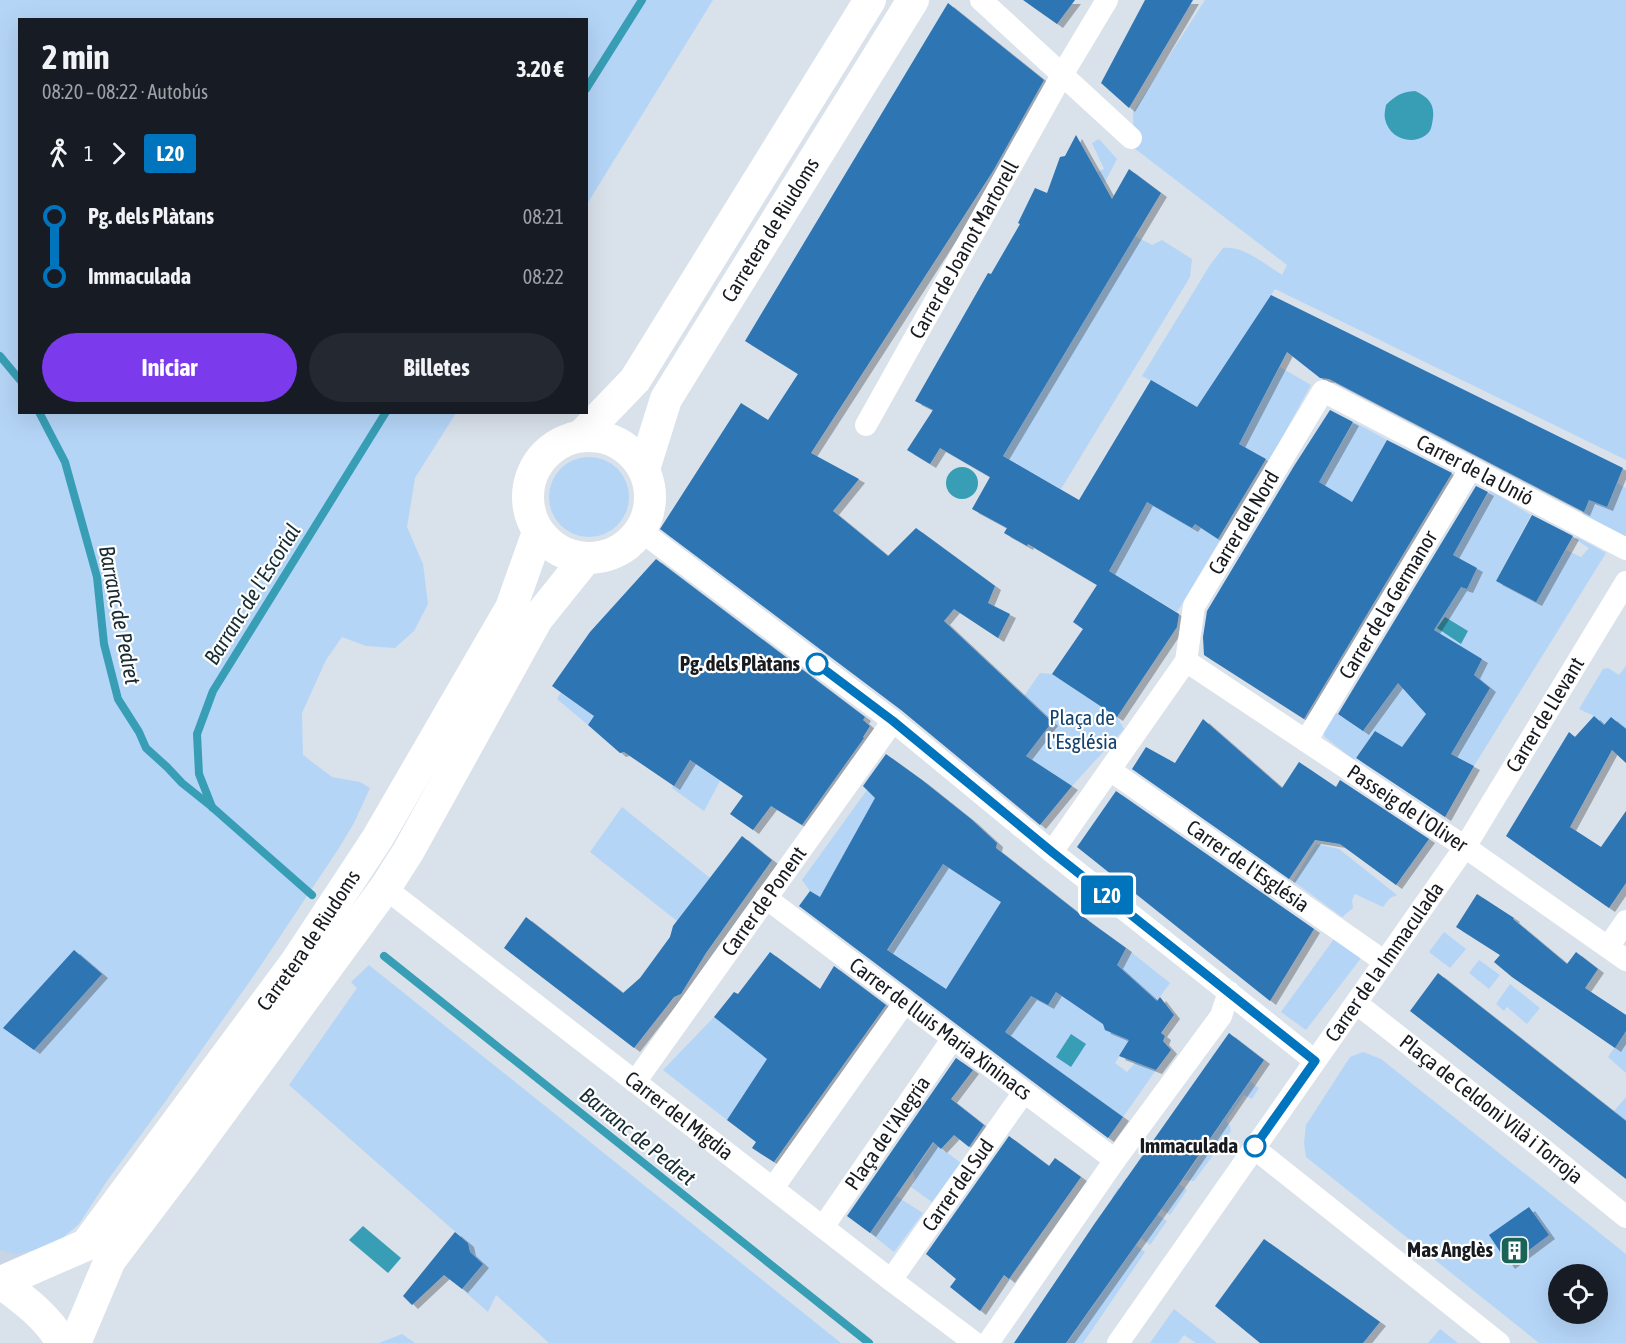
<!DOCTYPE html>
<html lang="es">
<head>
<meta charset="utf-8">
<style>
  body { margin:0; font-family:"Asap Condensed",sans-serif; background:#242831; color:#f1f3f6; height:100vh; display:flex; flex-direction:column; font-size:22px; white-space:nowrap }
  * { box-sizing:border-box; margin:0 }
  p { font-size:20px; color:#9ea1a6 }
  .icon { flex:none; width:33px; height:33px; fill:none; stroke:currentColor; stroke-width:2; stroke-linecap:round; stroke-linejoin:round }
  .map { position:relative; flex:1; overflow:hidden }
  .sheet { position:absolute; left:18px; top:18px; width:570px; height:396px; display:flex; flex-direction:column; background:#171b24; border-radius:0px; box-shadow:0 6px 24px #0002 }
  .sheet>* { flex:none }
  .badge { padding:0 12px; border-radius:4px; font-size:21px; line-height:39px }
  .buttons { position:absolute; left:1548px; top:1264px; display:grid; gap:12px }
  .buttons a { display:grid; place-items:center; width:60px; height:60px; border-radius:50%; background:#171b24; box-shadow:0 6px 24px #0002; font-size:30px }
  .map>.badge { position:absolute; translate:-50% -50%; box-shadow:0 0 0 3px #fff }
  .legs { display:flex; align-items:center; gap:9px; height:66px; padding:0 24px; font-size:20px }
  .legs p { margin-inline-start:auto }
  .headline { display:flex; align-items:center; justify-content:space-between; height:102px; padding:0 24px }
  h1 { font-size:33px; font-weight:700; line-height:45px }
  .cta { display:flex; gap:12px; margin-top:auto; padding:12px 24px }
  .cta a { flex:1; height:69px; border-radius:36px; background:#7c3aed; color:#fff; font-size:24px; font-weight:700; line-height:69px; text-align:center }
  .cta a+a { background:#242831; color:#f1f3f6 }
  ul { padding:0 24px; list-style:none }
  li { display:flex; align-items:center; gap:21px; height:60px; font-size:22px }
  li i { display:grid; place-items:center; width:9px; height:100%; margin:0 8px; background:currentColor }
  li i::after { content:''; width:15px; height:15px; margin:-8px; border:4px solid; border-radius:50%; background:#171b24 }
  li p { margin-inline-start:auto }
  li:first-child i { background:linear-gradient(#0000 50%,currentColor 0) }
  li:last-child i { background:linear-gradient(currentColor 50%,#0000 0) }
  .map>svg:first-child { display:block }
  .built { fill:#c7d5e4 }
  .green { fill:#b5d5f7; fill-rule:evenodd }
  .water { fill:#389eb5 }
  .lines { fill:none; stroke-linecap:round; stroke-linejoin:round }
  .stream { stroke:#389eb5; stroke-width:8 }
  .building { fill:#2e74b4; fill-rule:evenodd; filter:url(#shadow) }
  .street { stroke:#fff; stroke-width:22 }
  .secondary { stroke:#fff; stroke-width:32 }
  .line-1-casing { stroke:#fff; stroke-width:14 }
  .line-1 { stroke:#0074bc; stroke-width:9 }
  .stop-1-dot { fill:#fff; stroke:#0074bc; stroke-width:3 }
  .labels { text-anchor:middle; stroke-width:4.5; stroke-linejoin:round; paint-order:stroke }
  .street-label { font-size:21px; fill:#171a1e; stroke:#fff }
  .stop-label { font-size:21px; font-weight:bold; fill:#171a1e; stroke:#fff; text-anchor:end }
  .park-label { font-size:21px; fill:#12446f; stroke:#fff }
  .poi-label { font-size:21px; font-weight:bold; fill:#171a1e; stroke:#fff; text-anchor:end }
  .water-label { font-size:22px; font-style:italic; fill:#172d33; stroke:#fff }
</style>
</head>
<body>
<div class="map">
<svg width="1626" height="1343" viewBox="0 0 1626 1343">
  <defs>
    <filter id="shadow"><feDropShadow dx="6" dy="4" stdDeviation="0" flood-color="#0004"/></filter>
  </defs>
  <rect width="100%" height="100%" fill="#d9e1ea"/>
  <path class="built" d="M0,1247L28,1251V1260L0,1298Z"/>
  <g class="green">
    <path d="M0,0H713L587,204L586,20H20V412L456,413L415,478L407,527L423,564L428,604L414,631L395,648L366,646L342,637L326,660L302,713L303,755L332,777L360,782L370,788L354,823L339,848L257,971L165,1102L107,1181L79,1224L51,1248L15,1254L0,1250Z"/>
    <path d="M1205,0H1626V460L1275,289L1197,407L1142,376L1210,265L1223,248C1245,246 1264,264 1282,275L1287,265L1134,148L1133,112Z"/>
    <path d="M1099,139L1117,159L1094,203L1097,172L1104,169L1092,143Z"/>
    <path d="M1135,236L1152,245L1162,240L1192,259L1190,277L1061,489L1003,456Z"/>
    <path d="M1280,367L1311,385L1269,461L1239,444Z"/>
    <path d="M1354,422L1387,440L1352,502L1319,482Z"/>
    <circle cx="589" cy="497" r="40"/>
    <path d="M1617,483L1626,488V538L1582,515L1589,500L1606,507Z"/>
    <path d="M1490,490L1531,515L1496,581L1536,601L1566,550L1581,557L1589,548L1575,539L1577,537L1606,553L1474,766L1448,752L1459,734L1463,735L1490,688L1474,675L1482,659L1470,652L1421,708L1426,714L1402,747L1375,731L1354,760L1325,737L1323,732L1335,712L1361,730L1365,729L1395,687L1425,639L1459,646L1434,630L1448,581L1467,589L1476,568L1453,555Z"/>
    <path d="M1149,497L1159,509L1192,528L1195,524L1220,540L1177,612L1109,571Z"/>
    <path d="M1626,666V729L1612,717L1604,725L1594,716L1579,709L1603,669L1608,668L1619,675Z"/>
    <path d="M1040,673L1052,674L1117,717L1124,729L1072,786L1026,756L1052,722L1024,696Z"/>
    <path d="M565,686L594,716L588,725L557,699Z"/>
    <path d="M690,760L720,781L704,811L672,788Z"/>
    <path d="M867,790L894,817L835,906L810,891L802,880Z"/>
    <path d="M622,807L710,878L677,921L590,852Z"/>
    <path d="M1316,844L1339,849L1397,895L1390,898L1383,907L1355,894L1352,900L1353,908L1342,917L1293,881Z"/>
    <path d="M943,864L972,883L1005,897L946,989L894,955L884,957Z"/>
    <path d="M1444,932L1466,949L1450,968L1429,952Z"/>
    <path d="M1334,939L1361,958L1306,1030L1281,1012Z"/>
    <path d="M1126,948L1170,983L1137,1028L1115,1063L1127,1072L1136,1062L1156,1070L1123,1117L1005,1032L1031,996L1048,1005L1072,966L1105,985Z"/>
    <path d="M1479,960L1500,975L1489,989L1469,973Z"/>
    <path d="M369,965L841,1343H549L496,1295L488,1312L462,1289L483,1264L470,1252L468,1243L289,1085L357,988L351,982Z"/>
    <path d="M1510,984L1540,1008L1527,1024L1507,1007L1504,1011L1496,1004Z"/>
    <path d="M714,1017L767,1059L727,1120L663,1070Z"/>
    <path d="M1626,1031V1073L1608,1057Z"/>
    <path d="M1363,1052L1381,1059L1626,1254V1343H1539L1306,1157L1304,1143L1306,1125L1350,1057ZM1558,1275H1598V1314H1558Z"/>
    <path d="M1250,1081L1259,1088L1252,1099L1244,1095L1226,1121L1230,1126L1231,1131L1194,1181L1183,1180Z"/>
    <path d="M1626,1097V1121L1614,1111Z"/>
    <path d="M934,1143L961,1163L932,1202L911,1187C917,1181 915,1175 911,1168L915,1170Z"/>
    <path d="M1126,1178L1166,1203L1179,1184L1187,1190L1170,1215L1122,1183Z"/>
    <path d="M1118,1188L1167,1221L1150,1245L1141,1238L1151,1225L1112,1198Z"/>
    <path d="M896,1196L923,1213L894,1252L870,1233Z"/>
    <path d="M1136,1245L1145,1252L1083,1343H1067Z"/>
    <path d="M1174,1309L1217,1343H1196L1184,1335L1178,1343H1150Z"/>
    <path d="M1440,1329L1458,1343H1428Z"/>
    <path d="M402,1334L415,1343H379Z"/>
  </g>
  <g class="water">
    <path d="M1415,91C1431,98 1436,107 1432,124C1431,129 1430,132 1426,135C1411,146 1389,138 1385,119C1384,115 1385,110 1386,105C1395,96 1401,92 1415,91Z"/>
    <circle cx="962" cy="483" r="16"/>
    <path d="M1445,617L1468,631L1461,644L1437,628Z"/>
    <path d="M1071,1034L1086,1044L1071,1067L1056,1057Z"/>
    <path d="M363,1226L401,1258L388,1273L349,1240Z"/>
  </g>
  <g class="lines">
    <g class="stream">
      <path d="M586,89L642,0"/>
      <path d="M0,356L20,380"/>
      <path d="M39,412L65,462L97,577L104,644L118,699L139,732L146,748L167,767L182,783L212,807L312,895"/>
      <path d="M212,807L199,774L197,734L213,691L386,412"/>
      <path d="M384,956L869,1343"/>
    </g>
  </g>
  <g class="building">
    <path d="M1023,0H1075L1057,24Z"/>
    <path d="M1145,0H1193L1129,108L1101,83Z"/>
    <path d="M948,3L1044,80L993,171L811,453L859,479L833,511L888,556L916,528L995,586L988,603L1010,614L998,638L954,609L944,621L1052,722L1026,756L1072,786L1040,825L901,710L660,529L741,403L768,420L798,374L745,341Z"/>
    <path d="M1076,135L1112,199L1129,169L1161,193L1003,456L1079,500L1151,380L1197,407L1271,295L1623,468L1607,507L1589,500L1584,512L1329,379L1320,378L1287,352L1239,444L1266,459L1218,539L1195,524L1192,528L1147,502L1109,571L1179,614L1177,627L1117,717L1052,674L1083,629L1073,622L1097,585L1028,544L1027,546L1004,533L1007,528L972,509L990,477L940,448L930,464L907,450L933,410L915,401L988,273L991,274L1020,224L1018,223L1035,188L1047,193L1060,157L1065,156Z"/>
    <path d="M1330,410L1353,422L1319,482L1352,502L1387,440L1452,473L1304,719L1204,655L1203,637L1207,611L1294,466Z"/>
    <path d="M1476,486L1488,492L1453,555L1477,568L1467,589L1461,587L1434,630L1482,659L1474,675L1490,688L1451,754L1474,766L1445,817L1356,758L1375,731L1402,747L1426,714L1398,683L1363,731L1338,714Z"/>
    <path d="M1532,515L1573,536L1536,602L1496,581Z"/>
    <path d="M656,559L865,717L863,720L870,726L863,737L864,738L802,825L771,806L753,830L730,814L743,796L690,760L674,786L624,752L620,753L588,725L594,716L552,686L590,632Z"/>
    <path d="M1594,716L1604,725L1611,717L1626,729V763L1612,750L1570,827L1601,847L1626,811V883L1609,908L1506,836L1569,732L1575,737Z"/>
    <path d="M1203,719L1282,788L1299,762L1336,787L1340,780L1429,839L1396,885L1340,844L1315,840L1289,879L1132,769L1146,747L1175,763Z"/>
    <path d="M886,754L922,780L971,819L997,843L996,848L1090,922L1126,948L1117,965L1157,1001L1160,997L1174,1015L1161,1033L1165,1036L1163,1041L1171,1050L1156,1070L1119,1056L1129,1040L1105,1030L1103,1024L1056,992L1048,1005L1031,996L1005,1032L1123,1117L1108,1138L799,906L810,891L820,897L875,798L863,786ZM943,864L1001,902L946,989L887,950Z"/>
    <path d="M1116,791L1314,929L1270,1001L1077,847Z"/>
    <path d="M742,836L772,860L706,953L681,994L674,997L634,1048L504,948L526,917L623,993L640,978L670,937L673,926Z"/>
    <path d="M1477,894L1514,918L1513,919L1567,964L1576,952L1598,969L1585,988L1626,1015V1031L1615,1048L1512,977L1494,962L1500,955L1456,927Z"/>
    <path d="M74,950L102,974L34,1050L3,1028Z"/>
    <path d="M770,952L820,989L834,966L886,1005L774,1162L752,1148L756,1142L727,1120L767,1059L714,1017L734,992L738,994Z"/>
    <path d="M1438,973L1626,1121V1179L1410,1011Z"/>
    <path d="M1229,1033L1264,1060L1179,1184L1066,1343H1014L1095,1223Z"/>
    <path d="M956,1058L973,1070L951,1099L984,1125L969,1147L954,1135L941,1149L933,1142L870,1233L847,1216Z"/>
    <path d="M1009,1136L1049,1166L1055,1158L1081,1177L1009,1279L1004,1275L980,1311L950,1287L956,1279L926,1254Z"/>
    <path d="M1529,1207L1549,1235L1509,1265L1489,1235Z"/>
    <path d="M455,1232L468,1243L470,1252L483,1264L462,1289L444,1275L412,1305L403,1296Z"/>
    <path d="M1264,1239L1380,1322L1363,1343H1260L1215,1306Z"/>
  </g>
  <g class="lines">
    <g class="street">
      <path d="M981,0L1131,138"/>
      <path id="s1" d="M866,425L1062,75L1107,0"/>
      <path d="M641,531L893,721L1052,852L1315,1061"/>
      <path id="s2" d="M1186,661L1465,847L1626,960"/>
      <path id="s3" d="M1306,741L1471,468"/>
      <path id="s4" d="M1110,770L1385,962"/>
      <path id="s5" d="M1052,852L1186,661L1194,606L1323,391L1626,549"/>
      <path id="s6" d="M385,888L891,1280L975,1343"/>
      <path id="s7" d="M766,898L1115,1160"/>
      <path d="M1608,947L1626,921"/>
      <path id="s8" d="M1356,1003L1539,1146L1626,1217"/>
      <path id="s9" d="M635,1082L893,721"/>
      <path d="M1254,1148L1499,1343"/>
      <path d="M773,1188L905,1002"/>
      <path id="s10" d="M823,1227L953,1038"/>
      <path id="s11" d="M891,1280L1024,1092"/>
      <path d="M988,1343L1115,1160L1221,1016L1229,992"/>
      <path id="s12" d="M1118,1343L1465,847L1626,582"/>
    </g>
    <g class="secondary">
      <path d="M582,435L635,380L870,0"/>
      <circle cx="589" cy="497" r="61"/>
      <path id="s13" d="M644,469L666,399L913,0"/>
      <path d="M0,1282C23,1299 48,1317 62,1343"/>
      <path id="s14" d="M1,1282L86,1245L296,962L377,839L511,608L538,532"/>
      <path d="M75,1343L110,1260L188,1157L385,888L408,852L537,619L586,558"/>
    </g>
  </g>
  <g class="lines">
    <defs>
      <path id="line-1" d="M817,664L893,721L1052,852L1315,1061L1255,1146"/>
    </defs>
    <use href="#line-1" class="line-1-casing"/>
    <use href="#line-1" class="line-1"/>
  </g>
  <defs>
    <symbol id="building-square" viewBox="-11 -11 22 22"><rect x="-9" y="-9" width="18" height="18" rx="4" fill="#1a6357" stroke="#fff"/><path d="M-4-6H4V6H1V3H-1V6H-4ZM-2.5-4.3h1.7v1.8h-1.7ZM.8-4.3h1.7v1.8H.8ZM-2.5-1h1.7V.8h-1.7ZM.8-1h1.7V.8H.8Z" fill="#fff"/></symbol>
  </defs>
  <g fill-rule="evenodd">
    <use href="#building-square" x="1498" y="1234" width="33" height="33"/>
  </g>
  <g class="stop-1-dot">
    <circle cx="817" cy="664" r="10"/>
    <circle cx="1255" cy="1146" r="10"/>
  </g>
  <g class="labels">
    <g class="street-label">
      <text dy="7" stroke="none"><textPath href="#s13" startOffset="272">Carretera de Riudoms</textPath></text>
      <text dy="7" stroke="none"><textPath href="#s1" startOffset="201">Carrer de Joanot Martorell</textPath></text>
      <text dy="7" stroke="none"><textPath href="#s5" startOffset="711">Carrer de la Unió</textPath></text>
      <text dy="7" stroke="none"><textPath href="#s5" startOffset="386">Carrer del Nord</textPath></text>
      <text dy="7" stroke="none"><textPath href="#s3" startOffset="159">Carrer de la Germanor</textPath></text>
      <text dy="7" stroke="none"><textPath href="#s12" startOffset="760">Carrer de Llevant</textPath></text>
      <text dy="7" stroke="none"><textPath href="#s2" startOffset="266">Passeig de l'Oliver</textPath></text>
      <text dy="7" stroke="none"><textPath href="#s4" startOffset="168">Carrer de l'Església</textPath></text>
      <text dy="7" stroke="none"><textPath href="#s9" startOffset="222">Carrer de Ponent</textPath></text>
      <text dy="7" stroke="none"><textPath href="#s14" startOffset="470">Carretera de Riudoms</textPath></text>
      <text dy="7" stroke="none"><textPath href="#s12" startOffset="465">Carrer de la Immaculada</textPath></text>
      <text dy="7" stroke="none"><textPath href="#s7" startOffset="218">Carrer de lluis Maria Xininacs</textPath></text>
      <text dy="7" stroke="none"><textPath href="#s8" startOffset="172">Plaça de Celdoni Vilà i Torroja</textPath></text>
      <text dy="7" stroke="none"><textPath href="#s6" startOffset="372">Carrer del Migdia</textPath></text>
      <text dy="7" stroke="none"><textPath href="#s10" startOffset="114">Plaça de l'Alegria</textPath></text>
      <text dy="7" stroke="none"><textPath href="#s11" startOffset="116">Carrer del Sud</textPath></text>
    </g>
    <g class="stop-label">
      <text x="800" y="671">Pg. dels Plàtans</text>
      <text x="1238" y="1153">Immaculada</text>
    </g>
    <g class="park-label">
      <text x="1082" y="725">Plaça de<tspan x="1082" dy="24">l'Església</tspan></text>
    </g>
    <g class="poi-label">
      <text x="1493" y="1257">Mas Anglès</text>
    </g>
    <g class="water-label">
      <text transform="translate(252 594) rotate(-58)" y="8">Barranc de l'Escorial</text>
      <text transform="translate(120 615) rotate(79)" y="8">Barranc de Pedret</text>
      <text transform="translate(638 1136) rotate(39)" y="8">Barranc de Pedret</text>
    </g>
  </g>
</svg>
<div class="buttons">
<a><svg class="icon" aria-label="locate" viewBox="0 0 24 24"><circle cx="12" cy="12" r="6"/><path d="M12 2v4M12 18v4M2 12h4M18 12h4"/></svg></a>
</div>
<b class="badge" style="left:1107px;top:895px;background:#0074bc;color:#fff">L20</b>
<section class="sheet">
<div class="headline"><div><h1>2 min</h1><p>08:20 – 08:22 · Autobús</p></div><b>3.20 €</b></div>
<div class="legs"><svg class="icon" aria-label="walk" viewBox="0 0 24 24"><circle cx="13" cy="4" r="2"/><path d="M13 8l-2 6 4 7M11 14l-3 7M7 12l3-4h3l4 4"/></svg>1<svg class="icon" aria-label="forward" viewBox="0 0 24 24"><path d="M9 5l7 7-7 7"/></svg><b class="badge" style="background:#0074bc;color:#fff">L20</b></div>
<ul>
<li><i style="color:#0074bc"></i><b>Pg. dels Plàtans</b><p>08:21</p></li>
<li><i style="color:#0074bc"></i><b>Immaculada</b><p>08:22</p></li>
</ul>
<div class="cta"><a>Iniciar</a><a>Billetes</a></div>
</section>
</div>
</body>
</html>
